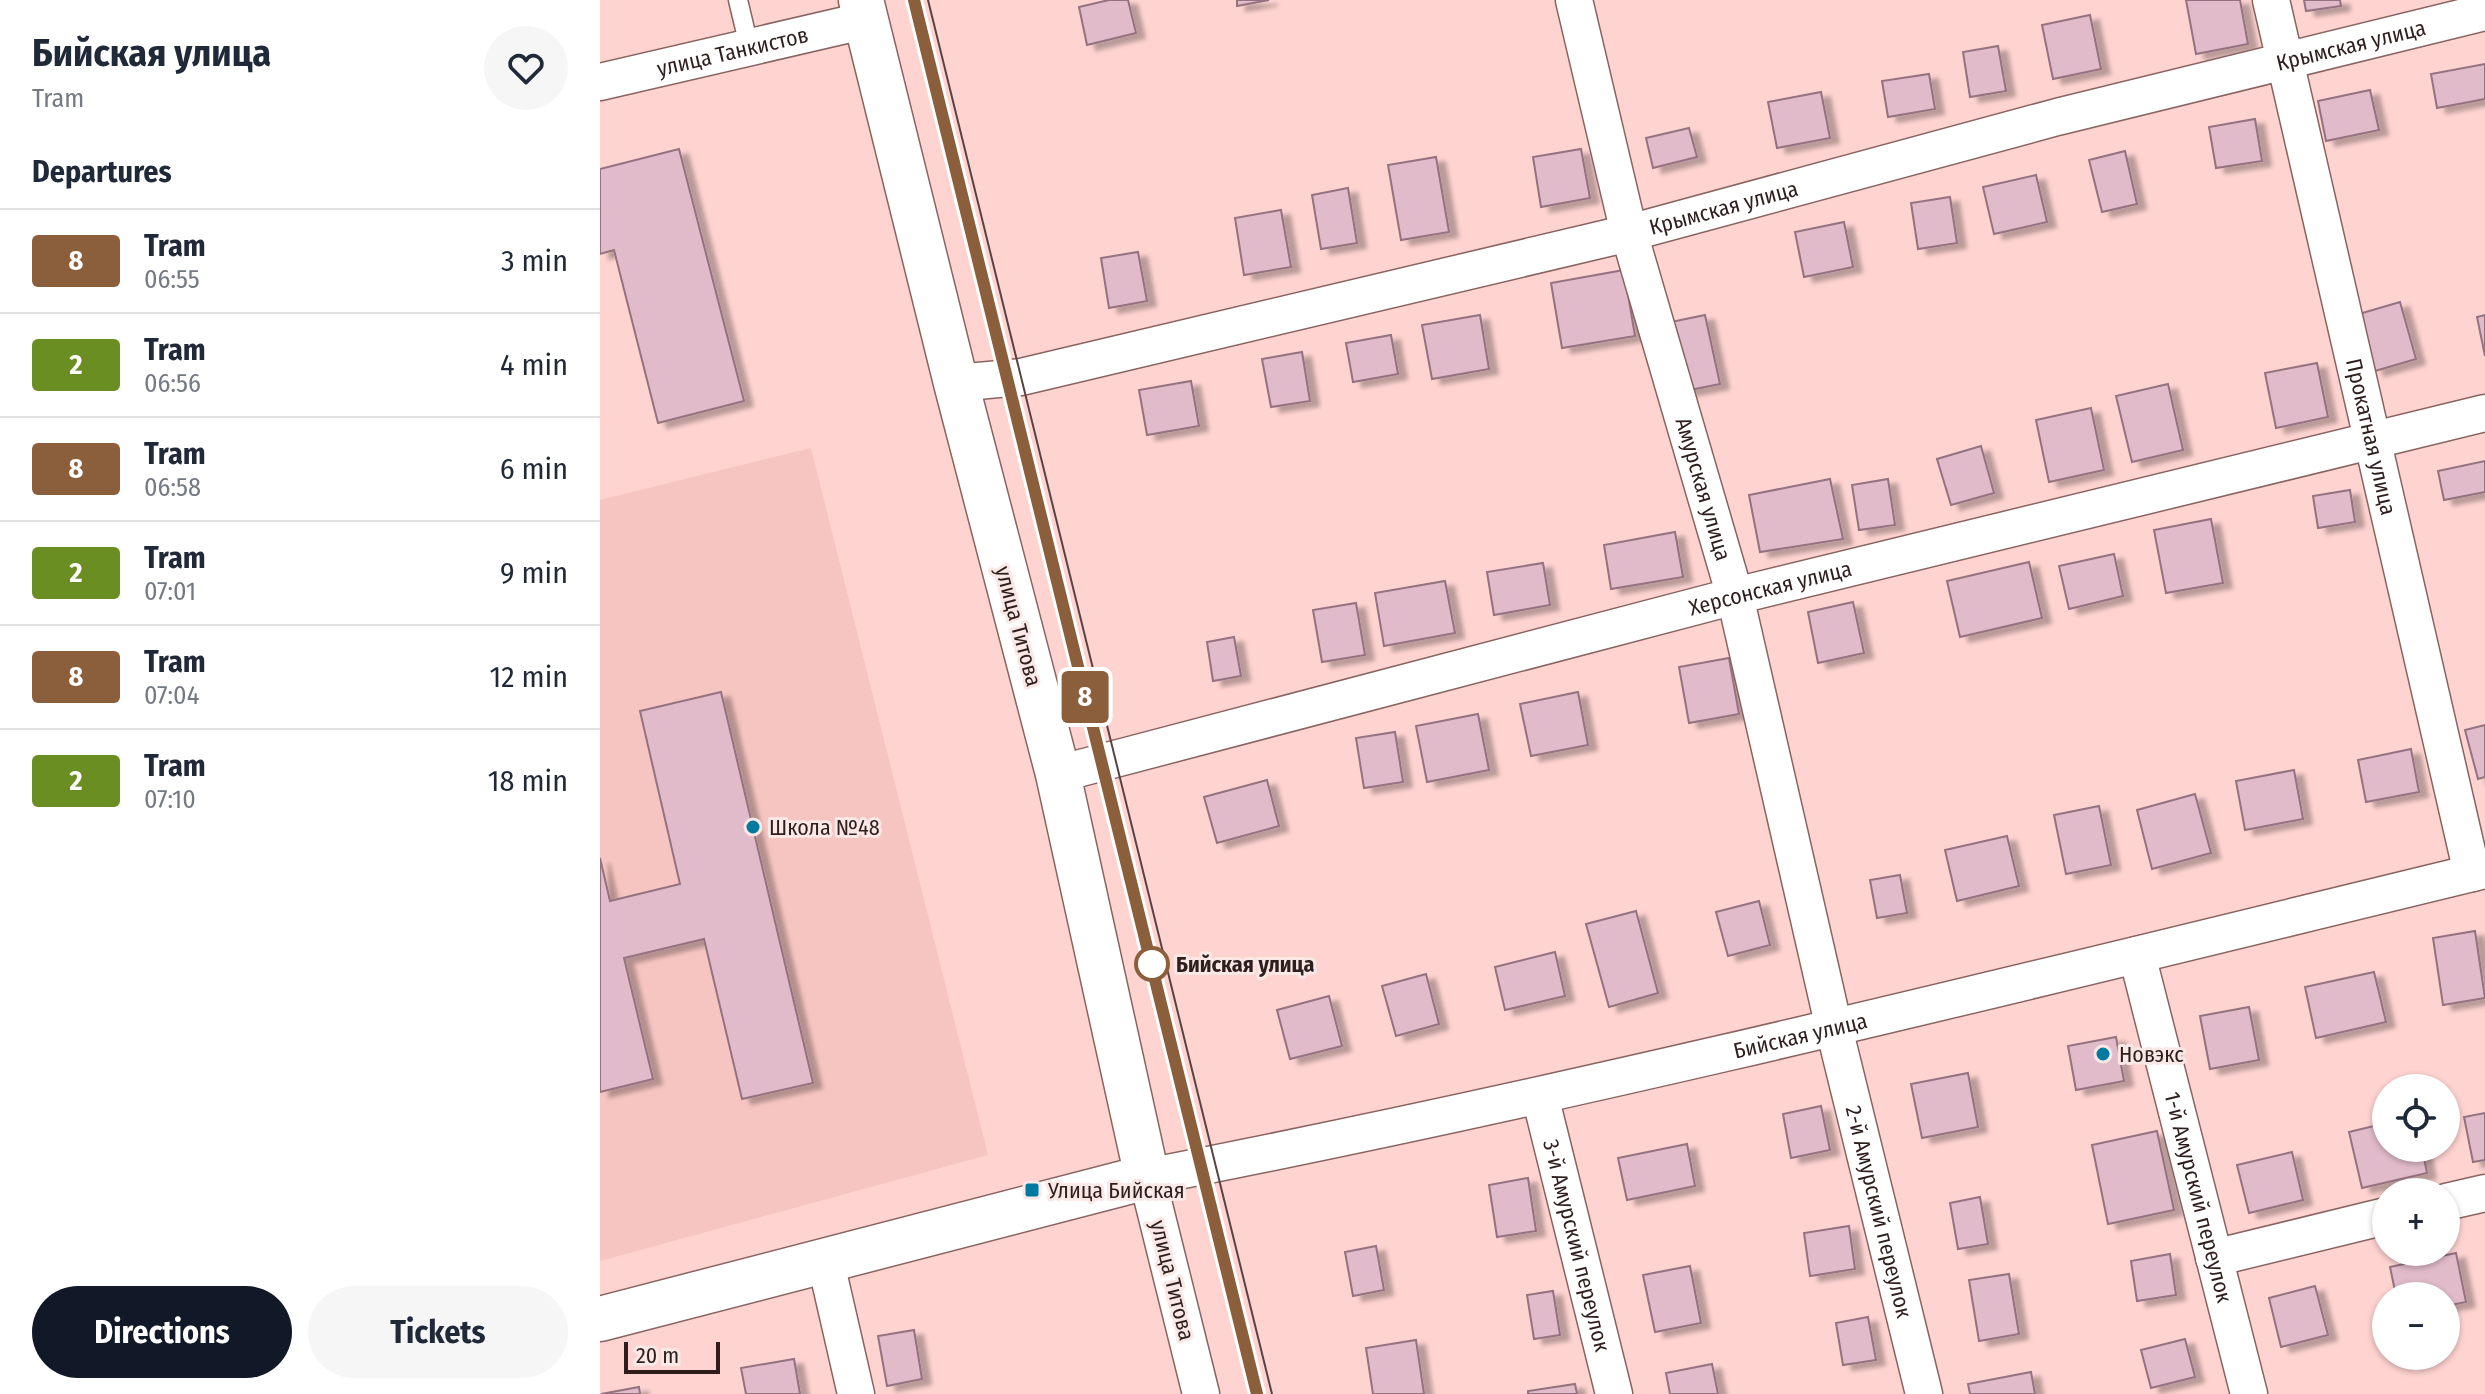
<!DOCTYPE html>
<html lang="en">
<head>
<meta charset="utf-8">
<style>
  body { margin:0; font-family:"Fira Sans Condensed",sans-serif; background:#f6f6f7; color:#1f2937; height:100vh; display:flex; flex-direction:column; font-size:30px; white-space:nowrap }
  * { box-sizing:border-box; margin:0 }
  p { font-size:26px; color:#747a83 }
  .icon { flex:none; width:44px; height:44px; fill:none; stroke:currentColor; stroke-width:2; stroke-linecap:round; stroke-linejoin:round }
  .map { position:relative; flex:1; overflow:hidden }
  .drawer { display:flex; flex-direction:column; background:#fff; width:600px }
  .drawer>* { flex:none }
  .badge { padding:0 16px; border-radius:6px; font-size:28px; line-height:52px }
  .tools { position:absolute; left:1772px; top:1074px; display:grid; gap:16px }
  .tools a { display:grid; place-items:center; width:88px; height:88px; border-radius:50%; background:#fff; box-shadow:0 2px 6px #0004; font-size:40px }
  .scale { position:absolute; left:24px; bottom:20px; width:96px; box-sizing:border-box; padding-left:8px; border:4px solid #2e1e1d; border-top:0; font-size:22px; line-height:28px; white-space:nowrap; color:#2e1e1d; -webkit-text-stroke:6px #f9e8e6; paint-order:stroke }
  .map>.badge { position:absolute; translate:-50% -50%; box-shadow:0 0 0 4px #fff }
  h2 { padding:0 32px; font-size:30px; line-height:72px }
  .round { display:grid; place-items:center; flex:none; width:84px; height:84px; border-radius:42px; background:#f6f6f7 }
  .head { display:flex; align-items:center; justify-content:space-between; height:136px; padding:0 32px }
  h1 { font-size:38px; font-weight:700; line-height:60px }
  .action { display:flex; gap:16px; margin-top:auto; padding:16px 32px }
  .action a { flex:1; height:92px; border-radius:48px; background:#111827; color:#fff; font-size:32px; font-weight:700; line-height:92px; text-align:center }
  .action a+a { background:#f6f6f7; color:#1f2937 }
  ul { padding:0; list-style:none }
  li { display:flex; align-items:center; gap:24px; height:104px; padding:0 32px; border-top:2px solid #e0e1e3 }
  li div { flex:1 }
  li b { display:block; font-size:30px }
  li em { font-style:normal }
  li .badge { min-width:88px; font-weight:700; text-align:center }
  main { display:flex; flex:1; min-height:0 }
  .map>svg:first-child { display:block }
  .built { fill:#f6c5c1 }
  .building { fill:#e1bbca; stroke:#957280; stroke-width:2; filter:url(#shadow) }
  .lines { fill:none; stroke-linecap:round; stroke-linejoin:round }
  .service-casing { stroke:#886461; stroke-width:21 }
  .minor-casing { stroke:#886461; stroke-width:39 }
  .tertiary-casing { stroke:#886461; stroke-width:47 }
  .service { stroke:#fff; stroke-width:18 }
  .minor { stroke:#fff; stroke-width:36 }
  .tertiary { stroke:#fff; stroke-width:44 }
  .tram { stroke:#594342; stroke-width:2 }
  .line-casing { stroke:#fff; stroke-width:18 }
  .line { stroke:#8b5e3c; stroke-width:12 }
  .poi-dot { fill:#007aa1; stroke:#f9e8e6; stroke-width:3 }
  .stop-dot { fill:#fff; stroke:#8b5e3c; stroke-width:4 }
  .labels { text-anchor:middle; stroke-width:6; stroke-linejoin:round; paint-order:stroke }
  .street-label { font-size:22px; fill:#2e1e1d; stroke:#f9e8e6 }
  .poi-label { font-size:22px; fill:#2e1e1d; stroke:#f9e8e6; text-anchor:start }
  .stop-label { font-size:22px; font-weight:bold; fill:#2e1e1d; stroke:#f9e8e6; text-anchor:start }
</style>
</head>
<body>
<main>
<section class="drawer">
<div class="head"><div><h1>Бийская улица</h1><p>Tram</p></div><a class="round"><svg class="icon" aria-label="heart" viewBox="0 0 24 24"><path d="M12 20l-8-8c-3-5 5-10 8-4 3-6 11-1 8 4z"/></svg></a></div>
<h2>Departures</h2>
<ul>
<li><span class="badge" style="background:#8b5e3c;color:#fff">8</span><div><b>Tram</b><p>06:55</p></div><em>3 min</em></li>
<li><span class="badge" style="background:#6b8e23;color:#fff">2</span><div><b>Tram</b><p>06:56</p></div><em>4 min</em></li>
<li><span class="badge" style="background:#8b5e3c;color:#fff">8</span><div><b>Tram</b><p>06:58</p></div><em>6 min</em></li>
<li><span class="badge" style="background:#6b8e23;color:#fff">2</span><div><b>Tram</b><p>07:01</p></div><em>9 min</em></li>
<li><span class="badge" style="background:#8b5e3c;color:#fff">8</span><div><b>Tram</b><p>07:04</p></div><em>12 min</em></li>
<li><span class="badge" style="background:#6b8e23;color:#fff">2</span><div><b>Tram</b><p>07:10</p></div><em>18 min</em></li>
</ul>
<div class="action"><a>Directions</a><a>Tickets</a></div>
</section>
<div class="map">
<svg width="1885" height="1394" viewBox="0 0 1885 1394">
  <defs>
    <filter id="shadow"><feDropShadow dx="9" dy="5" stdDeviation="2" flood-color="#0004"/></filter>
  </defs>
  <rect width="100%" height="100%" fill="#fed3d0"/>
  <path class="built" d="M211,448L388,1155L0,1261V500Z"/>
  <g class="building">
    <path d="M509,0H528L536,33L487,45L479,7Z"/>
    <path d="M637,0H669L637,6Z"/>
    <path d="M1586,0H1640L1648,44L1596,54Z"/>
    <path d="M1704,0H1740L1741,6L1706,11Z"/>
    <path d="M1490,15L1501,69L1453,79L1442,25Z"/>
    <path d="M1398,46L1406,91L1370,97L1363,52Z"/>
    <path d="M1885,64V99L1837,108L1831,74Z"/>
    <path d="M1329,74L1335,109L1288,117L1282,81Z"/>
    <path d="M1770,90L1779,130L1726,141L1718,101Z"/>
    <path d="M1221,92L1230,138L1177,148L1168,102Z"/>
    <path d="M1655,119L1662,161L1616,168L1609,127Z"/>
    <path d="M1089,128L1097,157L1053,168L1046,138Z"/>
    <path d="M79,149L144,401L58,423L14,250L0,254V169Z"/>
    <path d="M981,149L990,198L941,207L933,157Z"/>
    <path d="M1525,151L1537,204L1502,212L1489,160Z"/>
    <path d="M836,157L849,232L801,240L788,165Z"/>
    <path d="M1436,175L1447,222L1394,234L1383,187Z"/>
    <path d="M748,188L757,243L721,249L712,195Z"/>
    <path d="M1350,197L1357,243L1318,249L1311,203Z"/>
    <path d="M681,210L691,267L644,275L635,218Z"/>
    <path d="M1244,222L1253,267L1204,277L1195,232Z"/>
    <path d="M538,252L547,301L509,308L501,258Z"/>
    <path d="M1024,270L1035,336L962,348L951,283Z"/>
    <path d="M1800,302L1816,359L1775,371L1759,314Z"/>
    <path d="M880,315L889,369L832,379L822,325Z"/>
    <path d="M1105,315L1120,384L1085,391L1071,322Z"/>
    <path d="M1885,315V356L1877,317Z"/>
    <path d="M791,335L798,374L753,382L746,343Z"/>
    <path d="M702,352L710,401L671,407L662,359Z"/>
    <path d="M1717,363L1728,417L1676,428L1665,373Z"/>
    <path d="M591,381L599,426L547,435L539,390Z"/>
    <path d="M1568,384L1583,450L1532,462L1516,396Z"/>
    <path d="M1491,408L1504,470L1449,482L1436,420Z"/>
    <path d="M1381,446L1394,493L1351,505L1337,459Z"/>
    <path d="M1885,461V492L1844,500L1838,471Z"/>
    <path d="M1230,479L1243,539L1160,552L1149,495Z"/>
    <path d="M1288,479L1295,525L1259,530L1252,485Z"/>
    <path d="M1750,490L1755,522L1718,528L1713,496Z"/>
    <path d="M1611,519L1623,583L1566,593L1554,530Z"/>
    <path d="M1075,532L1083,577L1011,589L1004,545Z"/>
    <path d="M1514,554L1523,596L1469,609L1459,566Z"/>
    <path d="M1429,562L1442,618L1360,637L1347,581Z"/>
    <path d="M943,563L950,605L894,615L887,572Z"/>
    <path d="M845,581L855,633L784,646L775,593Z"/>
    <path d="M1253,602L1264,653L1218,663L1208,612Z"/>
    <path d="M756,603L765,655L722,662L713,610Z"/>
    <path d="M634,637L641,676L613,681L607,642Z"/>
    <path d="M1129,658L1139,714L1089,723L1079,667Z"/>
    <path d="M121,692L213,1083L142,1099L104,939L24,958L53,1079L0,1092V858L10,901L80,884L40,711Z"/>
    <path d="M978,692L988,745L931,756L920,704Z"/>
    <path d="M878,714L889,770L827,782L816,726Z"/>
    <path d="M1885,725V777L1878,779L1865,730Z"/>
    <path d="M795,732L803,782L764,788L756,738Z"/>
    <path d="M1811,749L1819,792L1766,802L1758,760Z"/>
    <path d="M1694,770L1703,819L1645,830L1636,781Z"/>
    <path d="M667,780L679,826L617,843L604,797Z"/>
    <path d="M1595,794L1611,853L1552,869L1537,810Z"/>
    <path d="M1499,806L1511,865L1466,874L1454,815Z"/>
    <path d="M1407,836L1419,886L1357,901L1345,850Z"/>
    <path d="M1300,875L1307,913L1277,918L1270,880Z"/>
    <path d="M1159,901L1170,945L1128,956L1116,912Z"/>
    <path d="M1036,911L1058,993L1009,1007L986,924Z"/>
    <path d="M1875,931L1885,998L1843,1005L1833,938Z"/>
    <path d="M955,952L965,996L905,1010L895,967Z"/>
    <path d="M1774,972L1786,1022L1716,1038L1705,987Z"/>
    <path d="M826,974L839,1024L796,1036L782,986Z"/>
    <path d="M729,996L742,1046L690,1059L677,1010Z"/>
    <path d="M1649,1007L1659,1060L1610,1069L1600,1016Z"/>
    <path d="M1516,1037L1524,1081L1476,1090L1468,1046Z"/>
    <path d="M1368,1073L1378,1127L1322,1138L1311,1084Z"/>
    <path d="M1221,1106L1230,1150L1191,1158L1183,1114Z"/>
    <path d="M1885,1113V1160L1873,1162L1864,1117Z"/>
    <path d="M1786,1123V1148H1822L1827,1173L1762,1188L1749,1132Z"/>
    <path d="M1557,1131L1574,1210L1508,1224L1492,1145Z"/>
    <path d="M1087,1144L1095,1186L1027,1200L1018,1158Z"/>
    <path d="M1692,1152L1703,1200L1649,1213L1637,1165Z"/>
    <path d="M928,1178L936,1231L897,1237L889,1185Z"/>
    <path d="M1380,1197L1388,1244L1358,1249L1350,1203Z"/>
    <path d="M1249,1226L1255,1269L1210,1276L1204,1233Z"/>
    <path d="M776,1246L784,1290L753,1296L745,1252Z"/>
    <path d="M1856,1253L1866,1302L1846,1306V1296H1796L1790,1267Z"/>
    <path d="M1570,1254L1576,1295L1537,1301L1531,1261Z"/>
    <path d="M1090,1266L1101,1323L1055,1332L1043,1275Z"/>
    <path d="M1409,1274L1419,1334L1379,1341L1369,1280Z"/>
    <path d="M1715,1286L1728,1335L1681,1347L1669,1298Z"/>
    <path d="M953,1291L960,1335L934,1339L927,1295Z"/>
    <path d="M1268,1317L1276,1360L1243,1365L1236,1323Z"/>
    <path d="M314,1330L322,1379L287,1386L278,1336Z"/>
    <path d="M1585,1339L1595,1377L1551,1388L1541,1350Z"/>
    <path d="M816,1340L824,1394H773L766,1348Z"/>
    <path d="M194,1359L200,1394H146L141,1368Z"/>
    <path d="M1112,1364L1118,1394H1070L1066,1373Z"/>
    <path d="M1431,1372L1435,1394H1370L1368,1384Z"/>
    <path d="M975,1384L977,1394H928V1391Z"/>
    <path d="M39,1387L40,1394H1Z"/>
  </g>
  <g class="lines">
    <defs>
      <path id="service" d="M138,0L149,46"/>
      <g id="minor">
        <path id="s1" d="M974,0L1029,233L1135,596L1234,1028L1324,1394"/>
        <path id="s2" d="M1671,0L1872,873"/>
        <path id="s3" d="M0,82L267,20"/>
        <path id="s4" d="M356,383L421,377L1029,233L1457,117L1885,12"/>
        <path id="s5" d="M458,774L1135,596L1885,413"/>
        <path id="s6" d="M1537,955L1649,1394"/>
        <path id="s7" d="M940,1096L1014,1394"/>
        <path d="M1846,1202L1885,1193"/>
        <path d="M1614,1258L1786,1216"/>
        <path d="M225,1259L256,1394"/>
        <path id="s8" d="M601,1394L547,1177C996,1090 1440,978 1885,870"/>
      </g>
      <path id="tertiary" d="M0,1319L547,1177L458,774L356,383L261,0"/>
    </defs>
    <use href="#service" class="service-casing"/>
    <use href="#minor" class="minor-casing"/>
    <use href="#tertiary" class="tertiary-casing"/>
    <use href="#service" class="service"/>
    <use href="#minor" class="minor"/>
    <use href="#tertiary" class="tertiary"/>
    <g class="tram">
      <path d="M314,0L657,1394"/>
      <path d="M328,0L672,1394"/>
    </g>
  </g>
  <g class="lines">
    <defs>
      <path id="line" d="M314,0L657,1394"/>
    </defs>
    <use href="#line" class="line-casing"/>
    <use href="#line" class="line"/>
  </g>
  <g class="poi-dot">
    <circle cx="153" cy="827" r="8"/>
    <circle cx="1503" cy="1054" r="8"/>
    <rect x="424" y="1182" width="16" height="16" rx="4"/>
  </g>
  <circle class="stop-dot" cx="552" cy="964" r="16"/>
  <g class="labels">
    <g class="street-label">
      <text dy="8" stroke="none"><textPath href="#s4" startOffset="1436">Крымская улица</textPath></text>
      <text dy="8" stroke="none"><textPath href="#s3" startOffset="136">улица Танкистов</textPath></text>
      <text dy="8" stroke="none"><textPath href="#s4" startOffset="788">Крымская улица</textPath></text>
      <text dy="8" stroke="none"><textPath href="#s2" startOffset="448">Прокатная улица</textPath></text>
      <text dy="8" stroke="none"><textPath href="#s1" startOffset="506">Амурская улица</textPath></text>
      <text dy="8" stroke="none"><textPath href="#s5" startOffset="736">Херсонская улица</textPath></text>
      <text transform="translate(419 626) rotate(75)" y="8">улица Титова</text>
      <text dy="8" stroke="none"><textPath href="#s8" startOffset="892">Бийская улица</textPath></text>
      <text dy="8" stroke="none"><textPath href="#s6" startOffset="250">1-й Амурский переулок</textPath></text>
      <text dy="8" stroke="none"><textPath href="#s1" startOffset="1250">2-й Амурский переулок</textPath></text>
      <text dy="8" stroke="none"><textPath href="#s7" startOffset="154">3-й Амурский переулок</textPath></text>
      <text transform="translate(573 1280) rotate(76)" y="8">улица Титова</text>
    </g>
    <g class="poi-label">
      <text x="169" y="835">Школа №48</text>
      <text x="1519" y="1062">Новэкс</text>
      <text x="448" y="1198">Улица Бийская</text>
    </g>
    <g class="stop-label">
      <text x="576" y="972">Бийская улица</text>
    </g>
  </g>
</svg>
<div class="tools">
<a><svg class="icon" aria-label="locate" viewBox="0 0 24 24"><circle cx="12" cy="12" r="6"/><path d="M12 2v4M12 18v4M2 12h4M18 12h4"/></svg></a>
<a>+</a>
<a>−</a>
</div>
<div class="scale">20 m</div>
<b class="badge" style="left:485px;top:697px;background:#8b5e3c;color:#fff">8</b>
</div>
</main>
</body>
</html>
